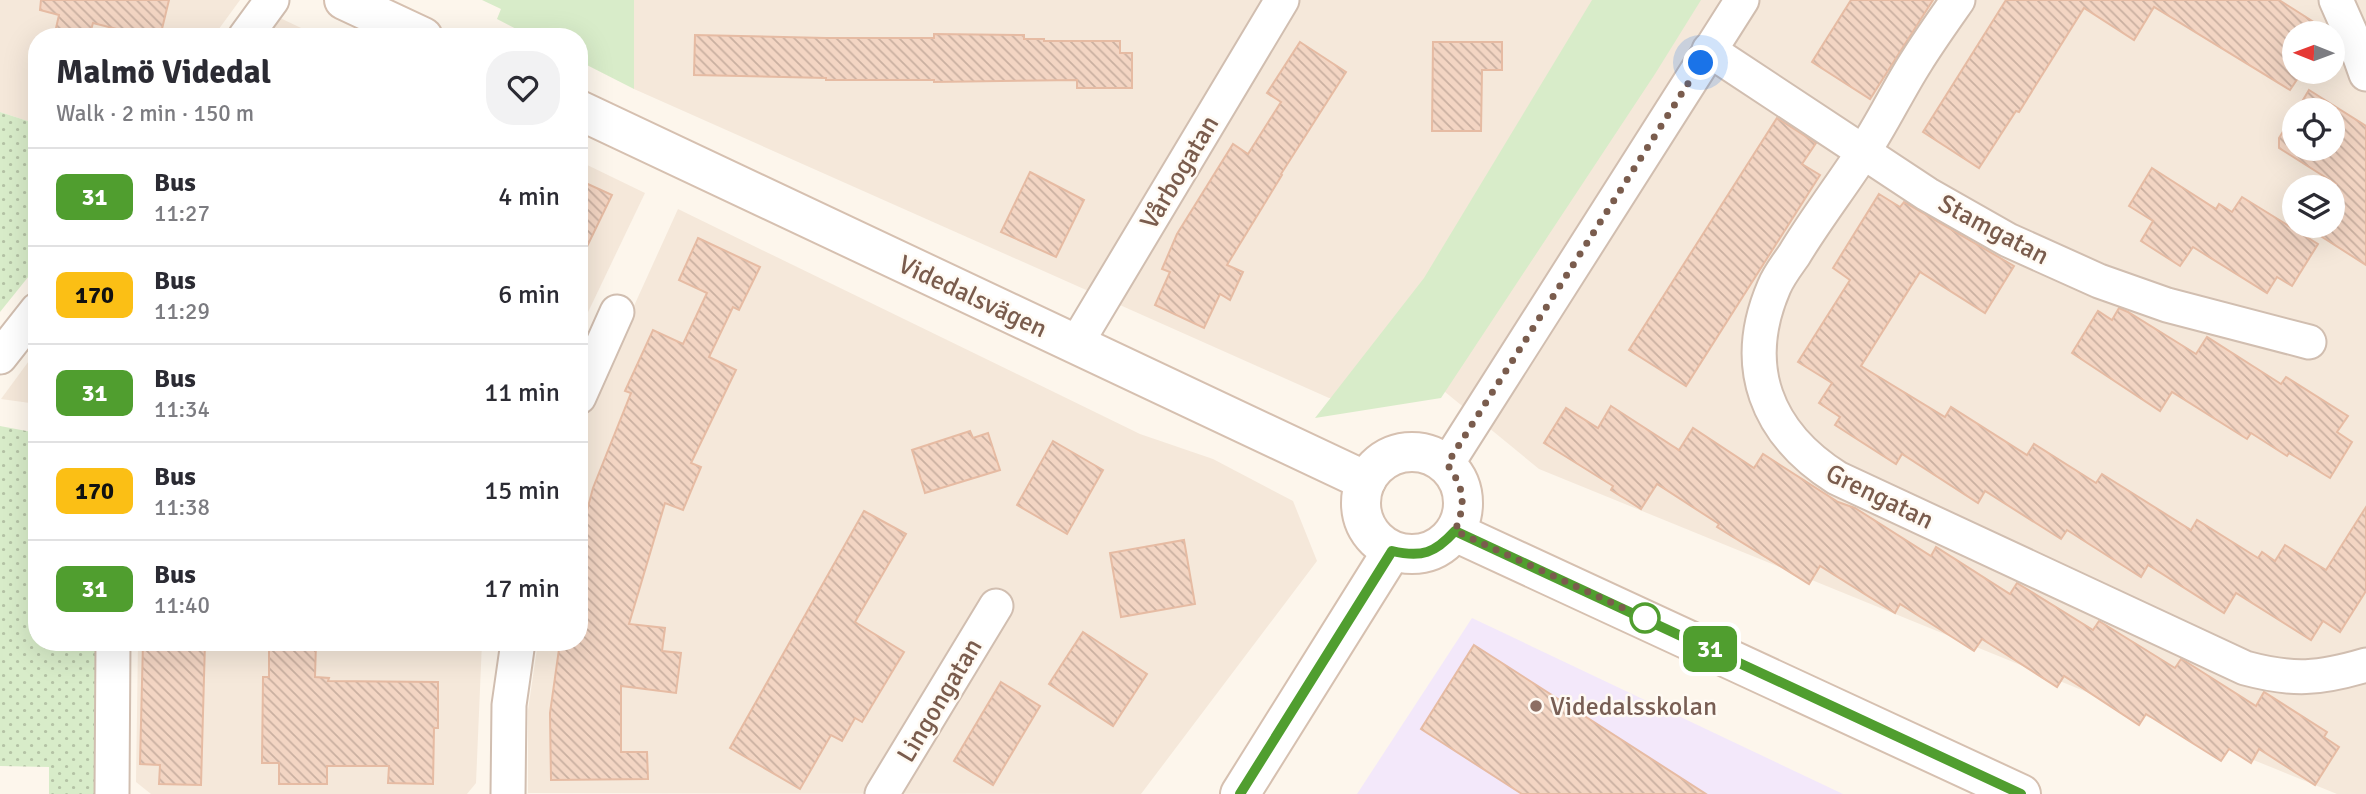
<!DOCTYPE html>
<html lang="en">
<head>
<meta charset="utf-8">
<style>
  body { margin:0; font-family:Signika,sans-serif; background:#f2f2f3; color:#2b2b33; height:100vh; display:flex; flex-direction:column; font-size:26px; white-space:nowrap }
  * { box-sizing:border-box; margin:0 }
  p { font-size:23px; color:#7c7c81 }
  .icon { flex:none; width:38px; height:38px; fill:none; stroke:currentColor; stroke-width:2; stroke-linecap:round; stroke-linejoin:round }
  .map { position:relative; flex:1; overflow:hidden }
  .sheet { position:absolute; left:28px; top:28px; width:560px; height:623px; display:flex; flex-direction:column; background:#fff; border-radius:28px; box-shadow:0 7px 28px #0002 }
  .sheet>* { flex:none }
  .badge { padding:0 14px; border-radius:10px; font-size:24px; line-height:46px }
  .needle { width:46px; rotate:271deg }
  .controls { position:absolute; left:2282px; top:21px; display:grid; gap:14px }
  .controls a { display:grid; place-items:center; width:63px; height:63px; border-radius:50%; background:#fff; box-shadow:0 7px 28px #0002; font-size:35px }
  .you { position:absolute; width:35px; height:35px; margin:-18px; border:5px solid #fff; border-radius:50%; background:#1a73e8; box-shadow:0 0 0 10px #1a73e833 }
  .map>.badge { position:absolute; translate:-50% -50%; box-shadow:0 0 0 4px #fff }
  .round { display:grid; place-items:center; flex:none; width:74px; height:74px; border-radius:28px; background:#f2f2f3 }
  .summary { display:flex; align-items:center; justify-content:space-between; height:119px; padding:0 28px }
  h1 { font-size:33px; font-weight:700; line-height:52px }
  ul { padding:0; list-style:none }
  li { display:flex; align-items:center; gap:21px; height:98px; padding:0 28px; border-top:2px solid #e1e1e2 }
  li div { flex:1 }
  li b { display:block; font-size:26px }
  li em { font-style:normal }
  li .badge { min-width:77px; font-weight:700; text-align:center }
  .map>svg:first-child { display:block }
  .residential { fill:#f5e8da; fill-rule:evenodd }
  .education { fill:#f3e8fa }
  .green { fill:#d8ecc9 }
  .park { fill:url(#park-dots) }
  .building { fill:url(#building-back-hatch); stroke:#e6bba3; stroke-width:2 }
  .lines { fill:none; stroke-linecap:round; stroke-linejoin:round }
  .street-casing { stroke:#d1beb0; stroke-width:37 }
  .secondary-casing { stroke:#d6c0b0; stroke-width:42 }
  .street { stroke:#fff; stroke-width:33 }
  .secondary { stroke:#fff; stroke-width:38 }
  .line-casing { stroke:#fff; stroke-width:16 }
  .line { stroke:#509e2f; stroke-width:10 }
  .walk { stroke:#7a5c4d; stroke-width:7; stroke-dasharray:0 12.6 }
  .stop-dot { fill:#fff; stroke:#509e2f; stroke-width:3.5 }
  .education-dot { fill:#8d6e63; stroke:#fffaf3; stroke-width:2.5 }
  .labels { text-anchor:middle; stroke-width:5; stroke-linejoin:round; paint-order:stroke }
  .street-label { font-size:26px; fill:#7a5c4d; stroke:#fffaf3 }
  .education-label { font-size:26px; fill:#785e54; stroke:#fffaf3; text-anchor:start }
</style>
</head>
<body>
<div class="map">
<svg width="2366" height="794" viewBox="0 0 2366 794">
  <defs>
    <pattern id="park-dots" width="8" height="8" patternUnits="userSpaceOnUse" patternTransform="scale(1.75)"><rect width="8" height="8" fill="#d8ecc9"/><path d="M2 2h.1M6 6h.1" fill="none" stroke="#b4c2a5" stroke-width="1.8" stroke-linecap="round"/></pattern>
    <pattern id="building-back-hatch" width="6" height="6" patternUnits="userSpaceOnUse" patternTransform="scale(1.75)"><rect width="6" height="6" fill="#f3d5c3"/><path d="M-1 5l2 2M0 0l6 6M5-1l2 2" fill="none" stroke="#cab0a1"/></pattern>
  </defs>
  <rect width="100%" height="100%" fill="#fdf6ec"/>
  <g class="residential">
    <path d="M0,0H240L213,37H37V124L0,112Z"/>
    <path d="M634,0H2366V794H2337L1539,469L1439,387L1329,398L634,89ZM2294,33H2333V72H2294ZM2294,110H2333V149H2294ZM2294,187H2333V226H2294Z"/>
    <path d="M278,17L320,37H263Z"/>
    <path d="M579,161L645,193L579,331Z"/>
    <path d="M678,209L1140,434L1213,459L1293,501L1317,561L1141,794L528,793V710L538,642H579V427Z"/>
    <path d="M37,350V404L1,399Z"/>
    <path d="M138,642H482L476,783L467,794H151L136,782Z"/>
  </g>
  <path class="education" d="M1472,618L1843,794H1357Z"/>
  <g class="green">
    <path d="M482,0H634V89L579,61V37H532L497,19L501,9Z"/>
    <path d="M1592,0H1701L1655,74L1441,398L1315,418L1424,278Z"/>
  </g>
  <g class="park">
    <path d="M0,112L37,124V266L0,312Z"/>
    <path d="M0,426L37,433V642H113L112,794H49V767L0,766Z"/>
  </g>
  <g class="building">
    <path d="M41,0H169L160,37H148L93,23L89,37H54L59,15L40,10Z"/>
    <path d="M1851,0H1933L1870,99L1812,62Z"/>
    <path d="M2006,0H2279L2328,31L2327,33H2294V72H2302L2290,90L2154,7L2134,40L2084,8L2019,112L2016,111L1979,168L1923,132Z"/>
    <path d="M934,34L1024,35V39H1044V41H1120V53H1132V88H1077V80L934,82V80H826V78L694,75L695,35L826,38H934Z"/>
    <path d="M1300,42L1346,72L1281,174L1282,175L1227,265L1243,272L1230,300L1220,294L1204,328L1155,305L1170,272L1162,269L1177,234L1233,144L1248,154L1281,102L1267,93Z"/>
    <path d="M1433,42H1502V70H1482L1481,131H1432Z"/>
    <path d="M2309,90L2366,126V265L2308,228L2309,226H2333V189L2336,184L2279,148V138L2294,114V149H2333V110H2297Z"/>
    <path d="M1777,118L1816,143L1802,164L1820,175L1686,386L1629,350Z"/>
    <path d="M2152,168L2216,209L2219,204L2232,212L2242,197L2318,244L2292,286L2277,277L2267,293L2193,247L2180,266L2141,241L2153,221L2129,206Z"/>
    <path d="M1030,172L1084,200L1056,257L1001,232Z"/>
    <path d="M579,180L612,195L579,263Z"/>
    <path d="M1879,194L1900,207L1904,202L2014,266L1985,313L1920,272L1861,366L1945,417L1951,407L2027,455L2034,444L2096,483L2102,474L2191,530L2197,520L2258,558L2262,552L2275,561L2285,545L2326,570L2366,507V591L2340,632L2323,621L2311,640L2236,593L2224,613L2148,565L2141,577L2067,530L2061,539L1985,491L1978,503L1902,454L1896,464L1835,425L1840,417L1819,403L1832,383L1798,362L1850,280L1833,268Z"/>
    <path d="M698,238L760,267L739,310L733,307L709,357L736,370L691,463L701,467L683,510L665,503L629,624L665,628L662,651L681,653L676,693L621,686V752H647L648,779L551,780L550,713L560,642H579V541L593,488L631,393L625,391L653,330L683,344L707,293L679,280Z"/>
    <path d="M2119,308L2128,312L2196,354L2207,337L2281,384L2286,377L2348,416L2337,432L2352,442L2330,478L2289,453L2287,456L2251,433L2247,439L2172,392L2160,411L2072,353L2098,311L2112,320Z"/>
    <path d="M1611,406L1679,450L1693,428L1754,468L1763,454L1838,502L1855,508L1931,556L1936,547L2010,594L2017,583L2093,630L2099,621L2175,668L2181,659L2185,661L2256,706L2264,692L2327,732L2324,737L2339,747L2315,785L2259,749L2251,763L2229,749L2221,761L2146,714L2139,725L2064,676L2057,687L1982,639L1974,651L1900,604L1895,613L1820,566L1809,584L1717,527L1719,524L1657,484L1641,509L1611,490L1613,486L1544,443L1566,408L1598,428Z"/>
    <path d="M970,431L973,438L988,433L1000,470L925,493L912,450Z"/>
    <path d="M1053,441L1103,470L1067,534L1017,505Z"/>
    <path d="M864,511L906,534L855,622L904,652L862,722L855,718L842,741L831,735L800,789L730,748Z"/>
    <path d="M1184,540L1195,604L1121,617L1110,553Z"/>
    <path d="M1083,632L1147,674L1113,726L1049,684Z"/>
    <path d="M143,642H205L201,785L159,784L160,765L140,764Z"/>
    <path d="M269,642H316L315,677L329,678L328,681L438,682V728H434L433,784L388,783L389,766H327V784H279V763H262L263,677H269Z"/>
    <path d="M1474,645L1706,794H1522L1421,729Z"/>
    <path d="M1001,682L1040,706L993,785L954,761Z"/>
  </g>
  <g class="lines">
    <defs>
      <g id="street">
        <path d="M1958,0C1944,20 1929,41 1916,62C1897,92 1882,124 1862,154C1840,188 1815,220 1794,255C1787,265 1779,275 1774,287C1740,366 1766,433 1837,478L2245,668C2293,681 2319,679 2366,665"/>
        <path d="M2336,0L2355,43L2366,74"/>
        <path d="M245,37L272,0"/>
        <path d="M1709,50L1927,194L2008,240L2099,281L2167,305L2309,342"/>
        <path d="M1076,344L1282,0"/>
        <path d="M0,357L37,310"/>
        <path d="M579,397L617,312"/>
        <path d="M1447,464L1742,0"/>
        <path d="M112,794L113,642"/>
        <path d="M508,794L509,705L518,642"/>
        <path d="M882,794L996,606"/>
      </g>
      <g id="secondary">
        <path d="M344,0L423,37"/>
        <path d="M579,110L1366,481"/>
        <circle cx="1412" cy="503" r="51"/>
        <path d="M1455,532L2021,794"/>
        <path d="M1240,794L1392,551"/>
      </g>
    </defs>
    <use href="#street" class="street-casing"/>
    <use href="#secondary" class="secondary-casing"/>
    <use href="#street" class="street"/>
    <use href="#secondary" class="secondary"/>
  </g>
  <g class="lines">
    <defs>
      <path id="line" d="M1240,794L1392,551C1422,558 1435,553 1455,531L2021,794"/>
    </defs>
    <use href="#line" class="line-casing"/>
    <use href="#line" class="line"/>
    <path class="walk" d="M1645,618L1455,531C1466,503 1465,489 1447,464L1701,63"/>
  </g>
  <circle class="stop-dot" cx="1645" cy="618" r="14"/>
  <circle class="education-dot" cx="1536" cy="706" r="7"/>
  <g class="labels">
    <g class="street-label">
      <text transform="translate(1179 172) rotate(-59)" y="9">Vårbogatan</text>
      <text transform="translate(1994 229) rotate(28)" y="9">Stamgatan</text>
      <text transform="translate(973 296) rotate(25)" y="9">Videdalsvägen</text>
      <text transform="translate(1880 496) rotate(26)" y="9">Grengatan</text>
      <text transform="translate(939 700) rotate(-59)" y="9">Lingongatan</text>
    </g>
    <g class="education-label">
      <text x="1550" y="715">Videdalsskolan</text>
    </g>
  </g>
</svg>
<div class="controls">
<a><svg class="needle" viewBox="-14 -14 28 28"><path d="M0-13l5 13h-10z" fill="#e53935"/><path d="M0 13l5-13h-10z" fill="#7c7c81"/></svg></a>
<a><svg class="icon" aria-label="locate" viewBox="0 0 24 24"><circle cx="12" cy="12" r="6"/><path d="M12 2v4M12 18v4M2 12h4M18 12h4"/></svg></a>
<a><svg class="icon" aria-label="layers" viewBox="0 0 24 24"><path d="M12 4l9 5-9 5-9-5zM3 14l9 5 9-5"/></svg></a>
</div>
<div class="you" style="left:1701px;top:63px"></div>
<b class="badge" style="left:1710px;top:649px;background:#509e2f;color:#fff">31</b>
<section class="sheet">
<div class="summary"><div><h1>Malmö Videdal</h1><p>Walk · 2 min · 150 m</p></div><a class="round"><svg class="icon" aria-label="heart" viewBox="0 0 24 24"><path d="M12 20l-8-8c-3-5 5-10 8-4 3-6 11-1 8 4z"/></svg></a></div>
<ul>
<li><span class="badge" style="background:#509e2f;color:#fff">31</span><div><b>Bus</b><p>11:27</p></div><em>4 min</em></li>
<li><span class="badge" style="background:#fbbf15;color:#111">170</span><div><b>Bus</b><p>11:29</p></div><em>6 min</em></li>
<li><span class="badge" style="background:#509e2f;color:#fff">31</span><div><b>Bus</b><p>11:34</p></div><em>11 min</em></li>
<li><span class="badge" style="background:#fbbf15;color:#111">170</span><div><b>Bus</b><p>11:38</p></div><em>15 min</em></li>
<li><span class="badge" style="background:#509e2f;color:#fff">31</span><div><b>Bus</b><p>11:40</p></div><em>17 min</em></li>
</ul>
</section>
</div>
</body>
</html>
